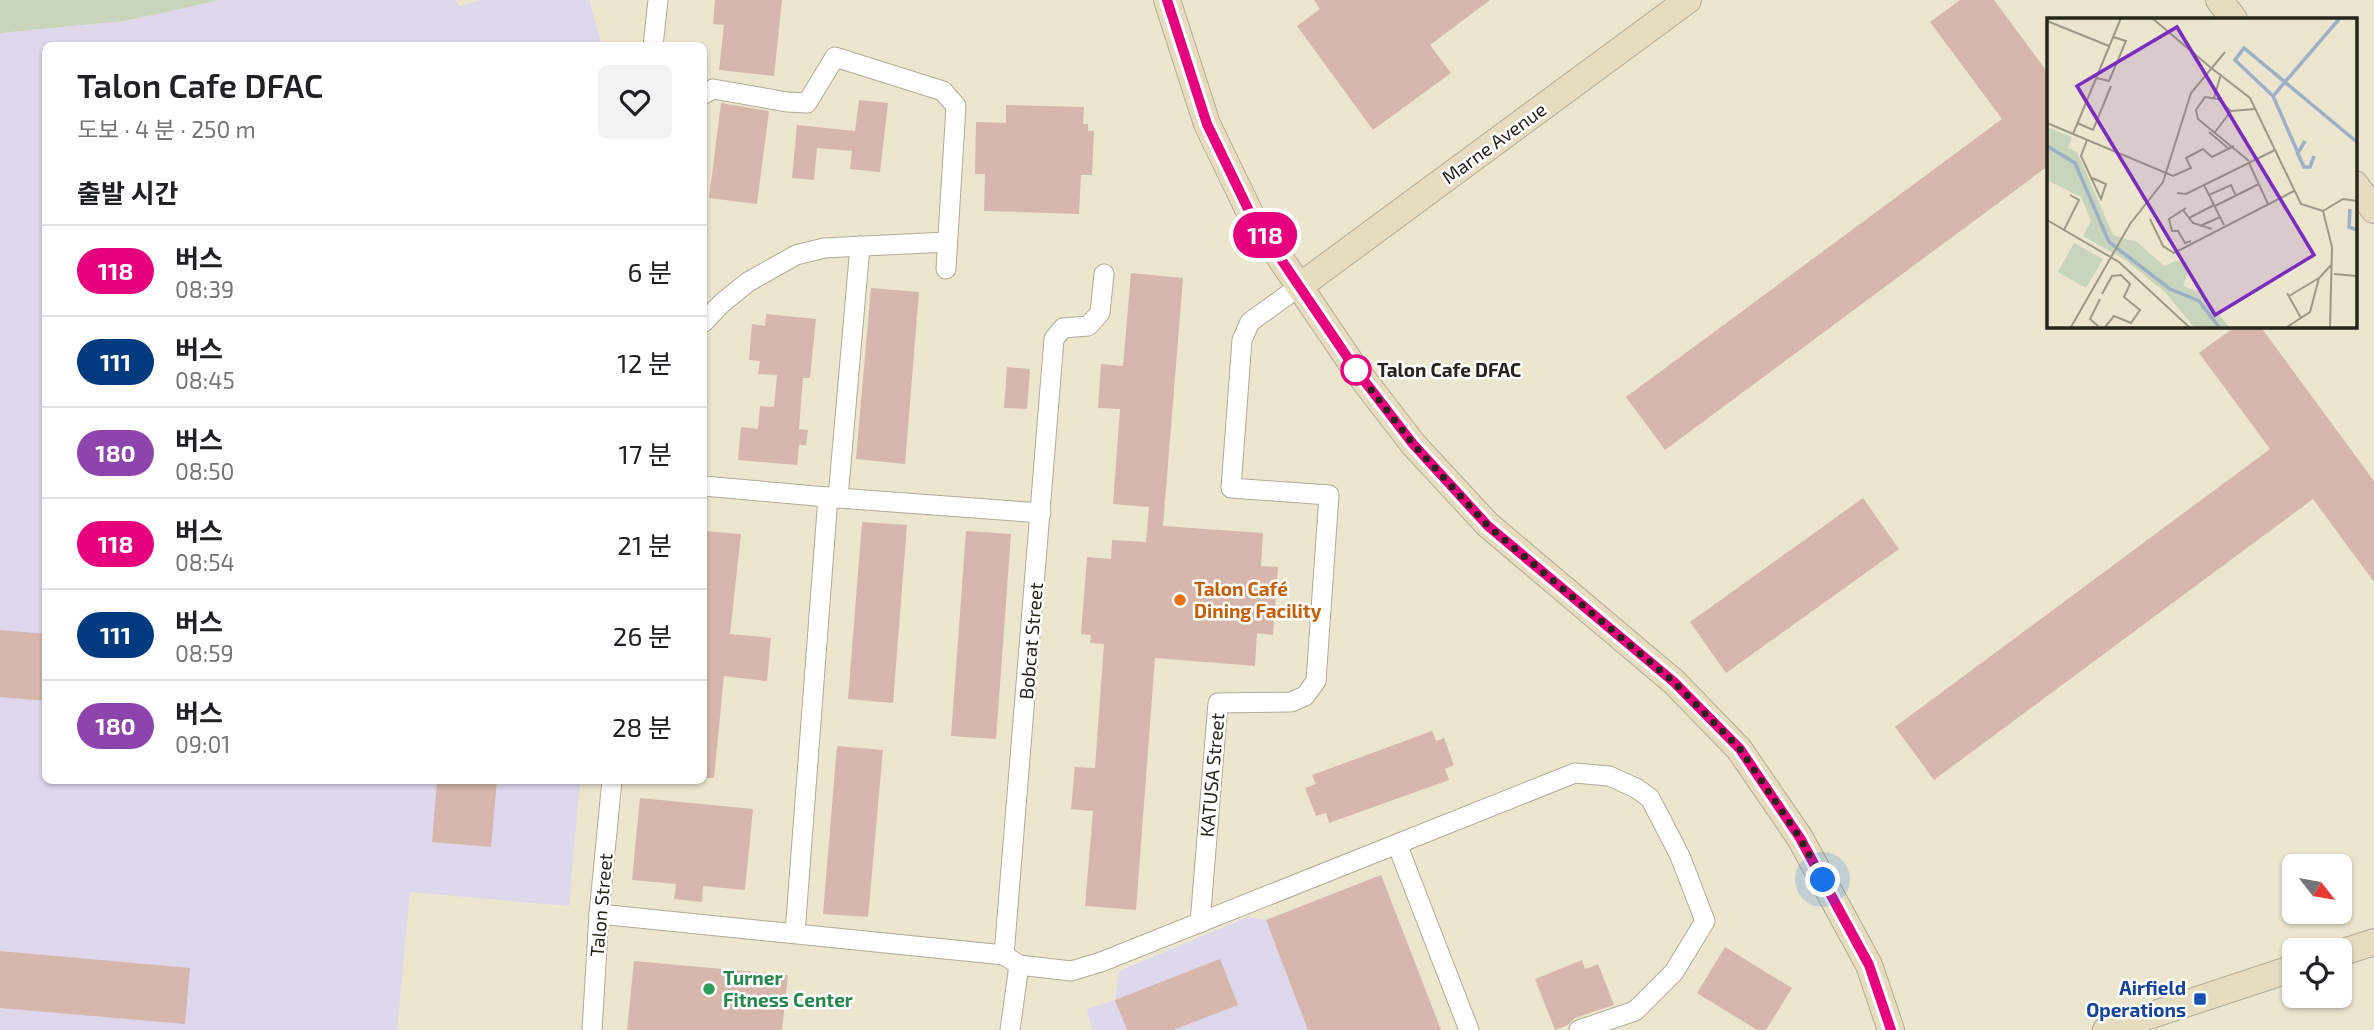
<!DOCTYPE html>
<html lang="ko">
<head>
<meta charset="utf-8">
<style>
  body { margin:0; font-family:"Exo 2","Noto Sans KR",sans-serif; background:#f2f2f2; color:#202124; height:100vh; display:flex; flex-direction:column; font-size:26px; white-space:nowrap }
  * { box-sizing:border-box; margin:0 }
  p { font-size:23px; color:#757577 }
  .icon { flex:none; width:38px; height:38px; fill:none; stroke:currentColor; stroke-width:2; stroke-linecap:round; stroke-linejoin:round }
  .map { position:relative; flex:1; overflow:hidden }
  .side { position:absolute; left:42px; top:42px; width:665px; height:742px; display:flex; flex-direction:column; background:#fff; border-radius:10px; box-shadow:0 2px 5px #0004 }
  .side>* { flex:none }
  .badge { padding:0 14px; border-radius:23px; font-size:24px; line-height:46px }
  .needle { width:46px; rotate:121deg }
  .controls { position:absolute; left:2282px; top:854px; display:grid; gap:14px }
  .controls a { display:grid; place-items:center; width:70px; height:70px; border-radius:10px; background:#fff; box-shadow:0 2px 5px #0004; font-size:35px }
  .you { position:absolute; width:35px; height:35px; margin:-18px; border:5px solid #fff; border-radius:50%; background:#1a73e8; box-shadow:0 0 0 10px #1a73e833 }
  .map>.badge { position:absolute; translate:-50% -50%; box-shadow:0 0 0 4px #fff }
  h2 { padding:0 35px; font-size:26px; line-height:63px }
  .round { display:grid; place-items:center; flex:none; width:74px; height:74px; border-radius:10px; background:#f2f2f2 }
  .overview { display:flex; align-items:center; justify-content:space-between; height:119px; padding:0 35px }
  h1 { font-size:33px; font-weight:600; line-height:52px }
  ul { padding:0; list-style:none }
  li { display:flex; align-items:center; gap:21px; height:91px; padding:0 35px; border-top:2px solid #e0e0e0 }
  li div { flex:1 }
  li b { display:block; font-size:26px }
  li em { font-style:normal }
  li .badge { min-width:77px; font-weight:700; text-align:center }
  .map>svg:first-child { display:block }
  .industrial { fill:#dfd7ec }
  .green { fill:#c8d5bb }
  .building { fill:#d7b7ab }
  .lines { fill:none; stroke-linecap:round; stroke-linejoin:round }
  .street-casing { stroke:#b1ab95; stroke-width:21 }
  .secondary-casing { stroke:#b1ab95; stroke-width:28 }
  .street { stroke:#fff; stroke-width:19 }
  .secondary { stroke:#e7dcc0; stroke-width:26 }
  .line-casing { stroke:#fff; stroke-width:16 }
  .line { stroke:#e6007e; stroke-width:10 }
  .walk { stroke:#27251c; stroke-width:7; stroke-dasharray:0 12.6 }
  .stop-dot { fill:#fff; stroke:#e6007e; stroke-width:3.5 }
  .food-dot { fill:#e8710a; stroke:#fff; stroke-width:2.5 }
  .leisure-dot { fill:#2e9e5b; stroke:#fff; stroke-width:2.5 }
  .transit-dot { fill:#1a4fb4; stroke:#fff; stroke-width:2.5 }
  .labels { text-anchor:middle; stroke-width:5; stroke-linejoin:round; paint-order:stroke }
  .street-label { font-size:19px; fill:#27251c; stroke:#fff }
  .stop-label { font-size:19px; font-weight:bold; fill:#27251c; stroke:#fff; text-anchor:start }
  .food-label { font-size:19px; font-weight:bold; fill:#c56008; stroke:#fff; text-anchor:start }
  .leisure-label { font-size:19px; font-weight:bold; fill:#27864d; stroke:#fff; text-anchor:start }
  .transit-label { font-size:19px; font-weight:bold; fill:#164399; stroke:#fff; text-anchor:end }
  .inset-river { fill:none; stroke:#9db0c8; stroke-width:3.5 }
  .inset-road { fill:none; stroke:#9d9987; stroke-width:2 }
  .view { fill:#7b2cbf; fill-opacity:0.15; stroke:#7b2cbf; stroke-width:3.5 }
  .inset-edge { fill:none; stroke:#27251c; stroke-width:3.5 }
</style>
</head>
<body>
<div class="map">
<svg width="2374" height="1030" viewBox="0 0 2374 1030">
  <rect width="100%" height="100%" fill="#ece6cf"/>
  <g class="industrial">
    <path d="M220,0H455L459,6L482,0H589L602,45L46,46V780L580,781L569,906L410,892L397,1030H0V33L125,21Z"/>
    <path d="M1381,875L1441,1030H1092L1087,1009L1115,1000L1119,971L1248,917L1266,920Z"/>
  </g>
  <path class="green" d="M0,0H220L125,21L0,33Z"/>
  <g class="building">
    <path d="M715,0H782L774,76L719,70L724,25L713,24Z"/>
    <path d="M1314,0H1490L1430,45L1451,73L1373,130L1297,26L1320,9Z"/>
    <path d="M1960,0H1994L2048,73V166L1665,450L1626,397L2002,119L1930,22Z"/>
    <path d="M859,100L888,103L880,172L850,169L852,151L817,148L814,180L792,178L797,125L855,131Z"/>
    <path d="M721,103L769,111L757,204L709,198Z"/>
    <path d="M1006,105L1084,107L1083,124H1088V131H1094L1092,175H1081L1079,214L984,211L985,174H975L976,122L1006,123Z"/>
    <path d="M1131,273L1183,278L1163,526L1263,533L1261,566L1278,567L1273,635L1257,633L1255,666L1155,658L1136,910L1085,906L1093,811L1071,809L1075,767L1095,768L1104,644L1090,643L1091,635L1081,634L1087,557L1111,559L1112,540L1146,542L1149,507L1113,504L1120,409L1098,408L1101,364L1123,366Z"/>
    <path d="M871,288L919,292L905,464L856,459Z"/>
    <path d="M766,314L816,319L810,378H803L799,429L808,430L806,445H799L797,465L738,460L741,427L758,429L760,406L774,407L777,375L758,374L760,361L749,360L752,324L765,326Z"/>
    <path d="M2236,326H2260L2374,481V582L2313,499L1934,780L1895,727L2270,449L2199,353Z"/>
    <path d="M1007,367L1030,369L1027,409L1004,408Z"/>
    <path d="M1863,498L1899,549L1726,673L1690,622Z"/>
    <path d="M862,522L907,525L893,703L848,699Z"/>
    <path d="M704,531L741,534L730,634L771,638L767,681L724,676L714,778H704Z"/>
    <path d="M966,531L1011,534L996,739L951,736Z"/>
    <path d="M0,630L46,634V701L0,697Z"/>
    <path d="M1432,731L1436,741L1444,738L1454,765L1445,769L1449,780L1329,823L1326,813L1316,816L1305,788L1316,784L1312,775Z"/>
    <path d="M837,746L883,750L868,917L823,914Z"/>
    <path d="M437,780H497L491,847L432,842Z"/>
    <path d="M640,798L753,809L745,890L703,886L702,902L674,899L676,884L632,880Z"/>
    <path d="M1381,875L1441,1030H1308L1266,920Z"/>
    <path d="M1725,947L1792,988L1766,1030H1757L1697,993Z"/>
    <path d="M0,951L190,968L185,1024L0,1008Z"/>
    <path d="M1220,959L1238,1005L1173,1030H1127L1115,1000Z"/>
    <path d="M1582,960L1585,969L1598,964L1614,1005L1575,1018L1568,1025L1555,1030L1535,979Z"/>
    <path d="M634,961L788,975L782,1030H627Z"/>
  </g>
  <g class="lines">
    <defs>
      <g id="street">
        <path d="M653,46L658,0"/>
        <path d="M704,94L713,89L787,102L807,103L835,57L943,91L956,106L946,269"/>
        <path d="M704,322L722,303L748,282L796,255L824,248L947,242"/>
        <path d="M704,486L838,498L1041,513"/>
        <path d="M838,498L860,246"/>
        <path d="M1397,844L1469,1030"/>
        <path d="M599,914L1004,955"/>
        <path d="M1200,923L1218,703L1291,702L1305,696L1316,681L1329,495L1231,488L1242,340L1250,322L1300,286"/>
        <path d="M795,933L828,497"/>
        <path d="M1019,965L1071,971L1101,962L1575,773L1609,776L1636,788L1650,798L1680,856L1705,921L1674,972L1635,1011L1579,1030"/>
        <path d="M592,1030L599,914L612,780"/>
        <path d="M1010,1030L1019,965L1004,955L1054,339L1063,328L1088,326L1100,313L1104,274"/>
      </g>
      <g id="secondary">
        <path d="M1167,0L1207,124L1251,215L1356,370L1413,444L1488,525L1674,682L1739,749L1800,838L1869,965L1891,1030"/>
        <path d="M2219,0L2234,19"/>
        <path d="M2355,184L2374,210"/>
        <path d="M1300,286L1688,0"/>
        <path d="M2340,953L2374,942"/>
        <path d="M2106,1030L2294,968"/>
      </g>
    </defs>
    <use href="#street" class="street-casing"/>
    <use href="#secondary" class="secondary-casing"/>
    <use href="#street" class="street"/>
    <use href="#secondary" class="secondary"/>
  </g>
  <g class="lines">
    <defs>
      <path id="line" d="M1167,0L1207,124L1251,215L1356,370L1413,444L1488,526L1674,682L1740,749L1800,838L1869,965L1891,1030"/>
    </defs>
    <use href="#line" class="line-casing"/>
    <use href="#line" class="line"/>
    <path class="walk" d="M1356,370L1413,444L1488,526L1674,682L1740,749L1800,838L1823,880"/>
  </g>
  <circle class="stop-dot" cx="1356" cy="370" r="14"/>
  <circle class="food-dot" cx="1180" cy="600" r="7"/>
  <circle class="leisure-dot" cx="709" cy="989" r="7"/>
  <rect class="transit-dot" x="2193" y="992" width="14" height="14" rx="3.5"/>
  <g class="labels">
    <g class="street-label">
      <text transform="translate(1494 143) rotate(-36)" y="7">Marne Avenue</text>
      <text transform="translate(1031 641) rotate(-85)" y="7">Bobcat Street</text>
      <text transform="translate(1212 775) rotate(-85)" y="7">KATUSA Street</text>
      <text transform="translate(601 905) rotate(-85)" y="7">Talon Street</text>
    </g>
    <g class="stop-label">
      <text x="1377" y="377">Talon Cafe DFAC</text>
    </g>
    <g class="food-label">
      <text x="1194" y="596">Talon Café<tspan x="1194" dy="22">Dining Facility</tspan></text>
    </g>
    <g class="leisure-label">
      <text x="723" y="985">Turner<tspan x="723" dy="22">Fitness Center</tspan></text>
    </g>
    <g class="transit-label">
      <text x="2186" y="995">Airfield<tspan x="2186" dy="22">Operations</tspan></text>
    </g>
  </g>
  <g transform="translate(2047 18)">
    <rect width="310" height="310" fill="#ece6cf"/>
    <path d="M0,109L25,119L21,130L30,134L66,217L90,224L117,248L132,242L142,252L136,268L155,275L182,309H147L117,273L80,243L36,218L44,203L34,179L0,162ZM27,225L56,241L39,270L11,254Z" fill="#c8d5bb"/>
    <path class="inset-river" d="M226,78L188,42L197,30L310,124M258,123L251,135L226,78L293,0M0,128L28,145L62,224L123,271L152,283L172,309M250,134L257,149H263L267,138M303,191L302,209L310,212"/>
    <path class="inset-road" d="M105,0L163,49M0,3L62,28M163,49L203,80L254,186L276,193L296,181L310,183M49,60L62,63L79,23L66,19M167,80L174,56M184,93L208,91M0,105L126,158L144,150L139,140L156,131L165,139L187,128M30,105L46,112L64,68M162,114L182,131M168,114L184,93L171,81L158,79L149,92L151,101L202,143M26,116L74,0M40,122L34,138L54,181L59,166L45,160M202,145L221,186M157,167L177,207M130,175L139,176L228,132M162,177L184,167L189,178M168,188L212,166M139,190L122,201L125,213H131L138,225L144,223M136,192L146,205L165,211M276,193L285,229L283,309M142,200L167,187M103,201L116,228L127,235L247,173M0,202L72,244L142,309M153,208L173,199M17,212L32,182L23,177M287,256L310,258M240,275L254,300M55,276L65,258L74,257L83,266L77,279L93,292L84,305L67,298L58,309M242,278L272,260M24,309L83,206L116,164L144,75L178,34M52,309L43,301L53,281M240,309L263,294L272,260L285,246"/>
    <path class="view" d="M130,9L267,237L168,297L30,68Z"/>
    <rect width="310" height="310" class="inset-edge"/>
  </g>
</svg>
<div class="controls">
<a><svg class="needle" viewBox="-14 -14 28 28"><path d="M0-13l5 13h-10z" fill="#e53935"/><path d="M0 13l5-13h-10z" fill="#757577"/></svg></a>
<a><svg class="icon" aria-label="locate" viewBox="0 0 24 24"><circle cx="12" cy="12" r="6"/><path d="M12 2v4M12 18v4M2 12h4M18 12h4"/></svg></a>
</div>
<div class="you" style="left:1823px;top:880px"></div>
<b class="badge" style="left:1265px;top:235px;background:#e6007e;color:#fff">118</b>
<section class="side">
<div class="overview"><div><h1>Talon Cafe DFAC</h1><p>도보 · 4 분 · 250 m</p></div><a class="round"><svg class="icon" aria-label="heart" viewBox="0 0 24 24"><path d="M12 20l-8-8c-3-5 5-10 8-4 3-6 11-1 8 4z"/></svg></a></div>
<h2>출발 시간</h2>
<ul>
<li><span class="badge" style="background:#e6007e;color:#fff">118</span><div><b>버스</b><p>08:39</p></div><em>6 분</em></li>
<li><span class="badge" style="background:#003b80;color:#fff">111</span><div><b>버스</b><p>08:45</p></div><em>12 분</em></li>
<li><span class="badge" style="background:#8e44ad;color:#fff">180</span><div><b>버스</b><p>08:50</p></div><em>17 분</em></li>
<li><span class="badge" style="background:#e6007e;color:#fff">118</span><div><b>버스</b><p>08:54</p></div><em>21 분</em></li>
<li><span class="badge" style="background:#003b80;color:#fff">111</span><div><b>버스</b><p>08:59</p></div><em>26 분</em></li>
<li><span class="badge" style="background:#8e44ad;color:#fff">180</span><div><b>버스</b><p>09:01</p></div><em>28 분</em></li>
</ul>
</section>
</div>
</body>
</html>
